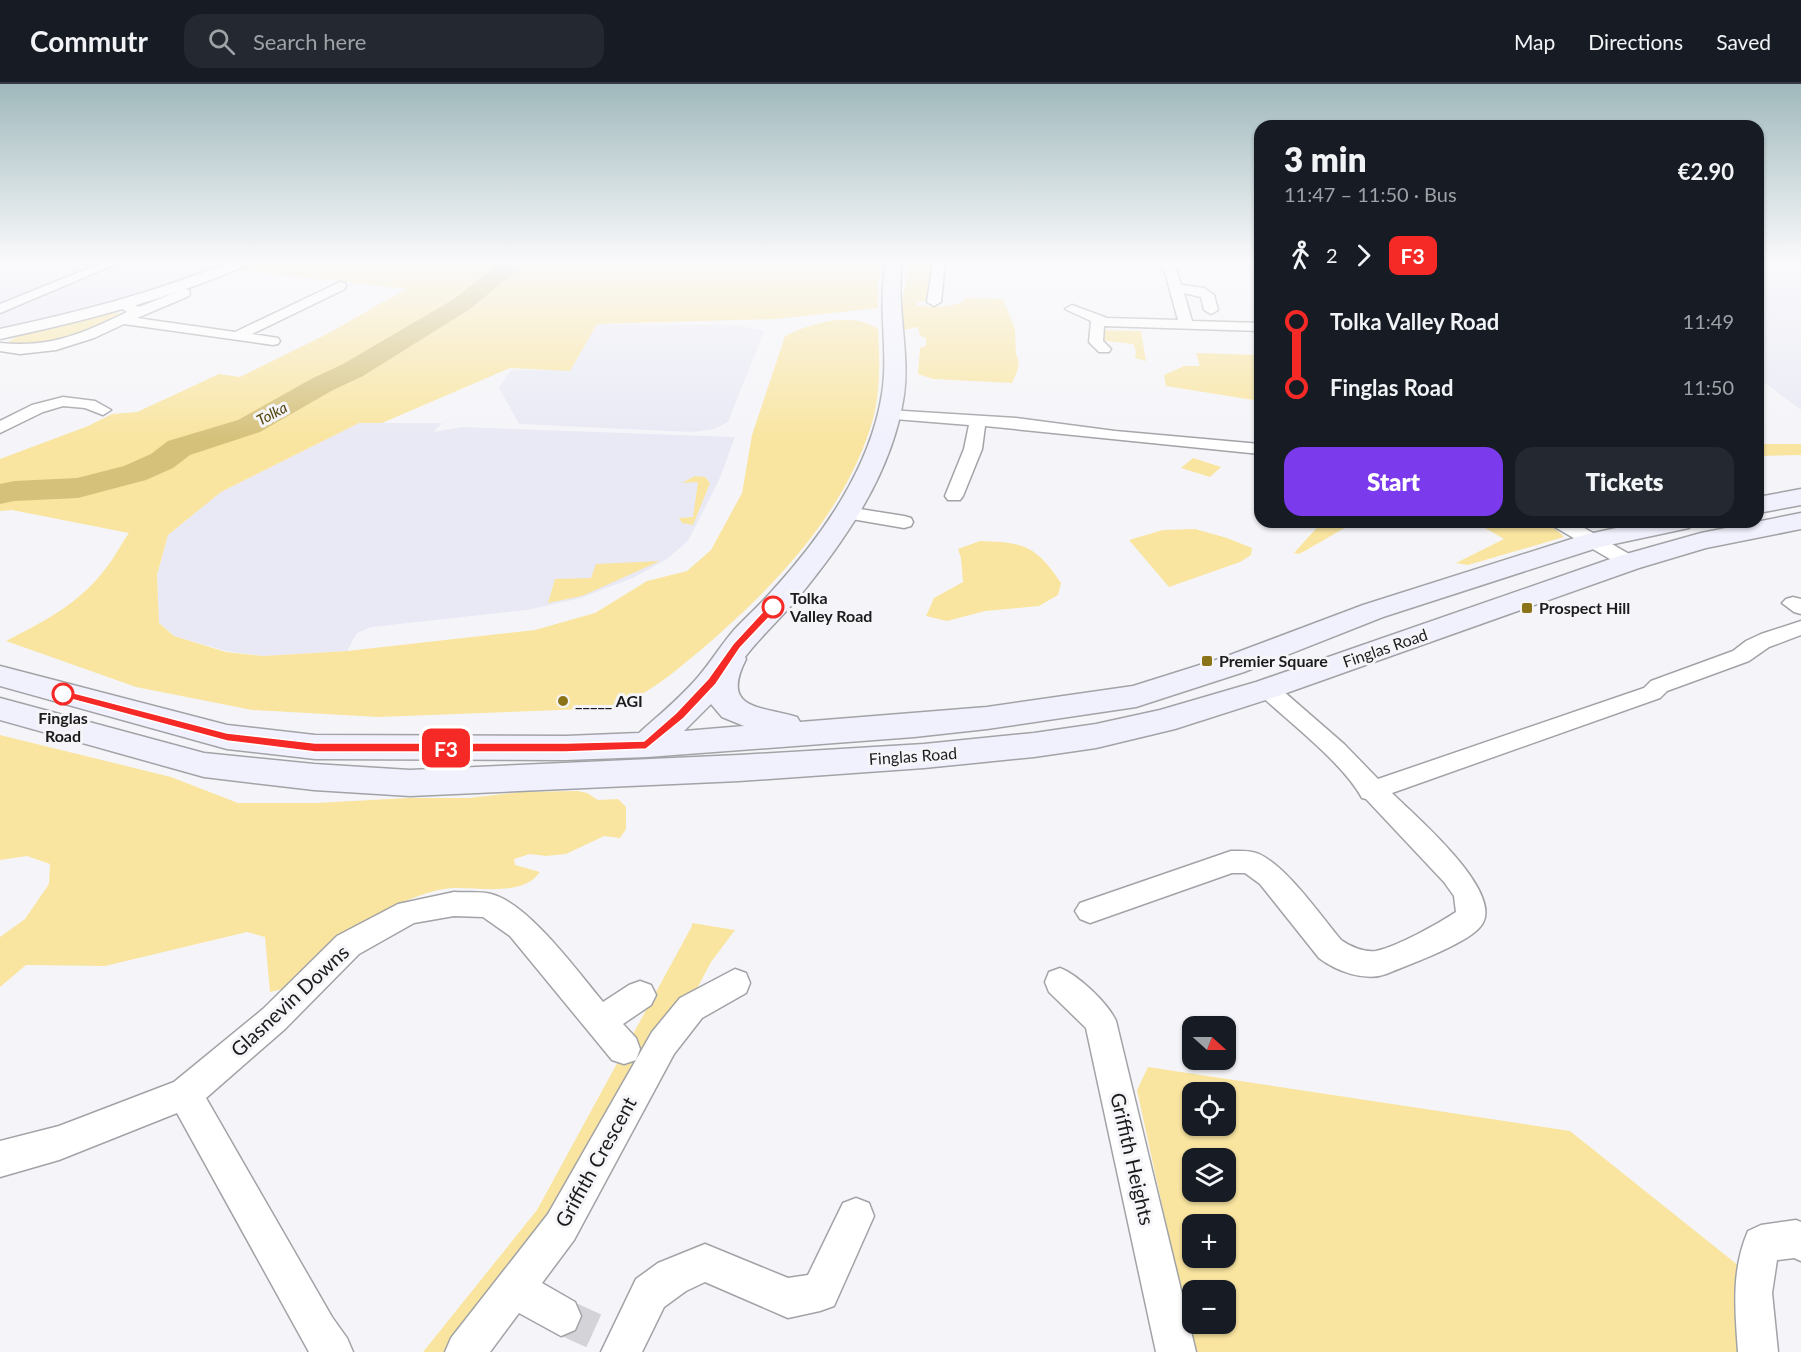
<!DOCTYPE html>
<html lang="en">
<head>
<meta charset="utf-8">
<style>
  body { margin:0; font-family:Lato,sans-serif; background:#242831; color:#f1f3f6; height:100vh; display:flex; flex-direction:column; font-size:22px; white-space:nowrap }
  * { box-sizing:border-box; margin:0 }
  p { font-size:20px; color:#9ea1a6 }
  .icon { flex:none; width:33px; height:33px; fill:none; stroke:currentColor; stroke-width:2; stroke-linecap:round; stroke-linejoin:round }
  .map { position:relative; flex:1; overflow:hidden }
  .sheet { position:absolute; left:1254px; top:36px; width:510px; height:408px; display:flex; flex-direction:column; background:#171b24; border-radius:18px; box-shadow:0 2px 4px #0004 }
  .sheet>* { flex:none }
  .badge { padding:0 12px; border-radius:9px; font-size:21px; line-height:39px }
  .needle { width:39px; rotate:111deg }
  .buttons { position:absolute; left:1182px; top:932px; display:grid; gap:12px }
  .buttons a { display:grid; place-items:center; width:54px; height:54px; border-radius:12px; background:#171b24; box-shadow:0 2px 4px #0004; font-size:30px }
  .map>.badge { position:absolute; translate:-50% -50%; box-shadow:0 0 0 3px #fff }
  .legs { display:flex; align-items:center; gap:9px; height:66px; padding:0 30px; font-size:20px }
  .legs p { margin-inline-start:auto }
  .overview { display:flex; align-items:center; justify-content:space-between; height:102px; padding:0 30px }
  h1 { font-size:33px; font-weight:800; line-height:45px }
  .button { display:flex; gap:12px; margin-top:auto; padding:12px 30px }
  .button a { flex:1; height:69px; border-radius:18px; background:#7c3aed; color:#fff; font-size:24px; font-weight:800; line-height:69px; text-align:center }
  .button a+a { background:#242831; color:#f1f3f6 }
  ul { padding:0 30px; list-style:none }
  li { display:flex; align-items:center; gap:21px; height:66px; font-size:22px }
  li i { display:grid; place-items:center; width:9px; height:100%; margin:0 8px; background:currentColor }
  li i::after { content:''; width:15px; height:15px; margin:-8px; border:4px solid; border-radius:50%; background:#171b24 }
  li p { margin-inline-start:auto }
  li:first-child i { background:linear-gradient(#0000 50%,currentColor 0) }
  li:last-child i { background:linear-gradient(currentColor 50%,#0000 0) }
  header { display:flex; align-items:center; gap:36px; box-sizing:border-box; height:84px; padding:0 30px; background:#171b24; border-bottom:2px solid #363941 }
  header strong { font-size:28px }
  nav { display:flex; gap:33px; margin-inline-start:auto; font-size:21px }
  .search { width:420px; height:54px; background:#242831; display:flex; align-items:center; gap:15px; box-sizing:border-box; padding:0 21px; border-radius:18px; color:#9ea1a6; font-size:22px }
  .map>svg:first-child { display:block }
  .built { fill:#e9e9f5 }
  .green { fill:#f9e5a0; fill-rule:evenodd }
  .lines { fill:none; stroke-linecap:round; stroke-linejoin:round }
  .river { fill:#d5c17a; fill-rule:evenodd }
  .minor-tunnel { stroke:#d4d4d8; stroke-width:36; stroke-dasharray:36 18; stroke-linecap:butt }
  .minor-casing { stroke:#a2a3a6; stroke-width:3 }
  .tertiary-casing { stroke:#a2a3a6; stroke-width:3 }
  .secondary-casing { stroke:#a2a3a6; stroke-width:3 }
  .minor { fill:#fff; fill-rule:evenodd }
  .tertiary { fill:#fff; fill-rule:evenodd }
  .secondary { fill:#f1f1fd; fill-rule:evenodd }
  .line-1 { fill:#f52a26; stroke:#fff; stroke-width:1.5 }
  .stop-1-dot { fill:#fff; stroke:#f52a26; stroke-width:3 }
  .poi-dot { fill:#8b7418; stroke:#f5f5f9; stroke-width:2 }
  .labels { text-anchor:middle; stroke-width:6; stroke-linejoin:round; paint-order:stroke }
  .far-water-label { font-size:15px; font-style:italic; fill:#52440b; stroke:#f5f5f9 }
  .stop-label { font-size:16px; font-weight:bold; fill:#1b1b1c; stroke:#f5f5f9; text-anchor:start }
  .poi-label { font-size:16px; font-weight:bold; fill:#1b1b1c; stroke:#f5f5f9; text-anchor:start }
  .street-label { font-size:16px; fill:#1b1b1c; stroke:#f5f5f9 }
  .near-street-label { font-size:20px; fill:#1b1b1c; stroke:#f5f5f9 }
</style>
</head>
<body>
<header>
<strong>Commutr</strong>
<div class="search"><svg class="icon" aria-label="search" viewBox="0 0 24 24"><circle cx="10" cy="10" r="6"/><path d="M15 15l6 6"/></svg>Search here</div>
<nav><a>Map</a><a>Directions</a><a>Saved</a></nav>
</header>
<div class="map">
<svg width="1801" height="1268" viewBox="0 0 1801 1268">
  <rect width="100%" height="100%" fill="#f5f5f9"/>
  <g class="built">
    <path d="M0,179H229L198,193L133,213L0,244Z"/>
    <path d="M1758,179H1801V326L1758,294Z"/>
    <path d="M597,240L736,241L764,247L728,338L714,345L691,348L519,340L499,304L511,286H570Z"/>
    <path d="M359,339H442L434,348L462,343L735,353L719,396L688,457L667,475L635,493L581,514L527,526L372,543L357,549L347,567L263,572L226,567L174,552L159,539L157,491L168,451L221,408Z"/>
  </g>
  <g class="green">
    <path d="M254,179H883L878,198V224L776,235L597,240L570,287L510,284L382,339H359L221,408L168,451L157,491L159,539L174,552L226,568L263,572L347,567L535,546L595,529L647,497L687,487L711,466L742,409L752,351L785,252C812,239 851,227 878,245C880,280 881,315 869,348C839,436 771,506 702,565C674,588 646,613 611,624L378,633L252,626L136,603L6,557C46,536 78,521 106,484C115,473 121,460 129,449L12,426L0,427V375L88,342L112,330L137,328L219,290L240,293L327,250L406,205L238,186Z"/>
    <path d="M909,179L934,180L927,217L917,218V222C935,222 953,226 967,214L1003,215L1015,245L1016,271C1022,280 1016,290 1012,299L933,295L918,290L920,264L926,262V254L920,252L918,243L899,247V234Z"/>
    <path d="M116,229L123,230L117,236L52,261H11L9,257C22,247 96,232 116,229Z"/>
    <path d="M1104,246L1141,247L1146,277L1135,274L1136,268L1133,260L1106,257L1103,253Z"/>
    <path d="M1196,269L1260,271V317L1166,302L1164,291L1184,282H1200Z"/>
    <path d="M1758,360H1801V371L1758,372Z"/>
    <path d="M1193,374L1221,383L1210,393L1181,384Z"/>
    <path d="M695,392L705,393L710,399L693,441L682,439L679,434L693,433L698,398L682,399Z"/>
    <path d="M1322,438H1355L1303,468L1298,470L1294,469Z"/>
    <path d="M1490,438C1515,438 1546,432 1564,453L1468,481L1456,479L1504,455L1485,444Z"/>
    <path d="M1195,445L1227,454L1252,464L1251,471L1240,478L1169,503L1129,456L1163,446Z"/>
    <path d="M980,457C1024,458 1036,462 1061,499L1058,511L1039,522L985,527L947,537L926,532L934,514L963,498L961,474L958,465Z"/>
    <path d="M660,477L582,512L548,519L555,495L591,494L596,480Z"/>
    <path d="M0,651L171,693L238,719H316L408,714H469L520,708L578,707L587,709L598,716L618,715L626,723V745L620,754L604,752L566,770L546,772L530,770L514,775L515,781L540,788C523,813 479,803 453,804C439,805 426,809 413,814C400,819 384,827 373,835C341,861 312,901 270,908L265,853L247,848L105,882L26,881L0,903V853L25,835L49,800L50,780L27,772L0,776Z"/>
    <path d="M692,839L735,846L711,878L690,918L555,1134L453,1268H423L537,1126L692,842Z"/>
    <path d="M1148,983L1570,1047L1754,1194L1758,1268H1194L1137,1006ZM1192,1008H1226V1041H1192ZM1192,1074H1226V1107H1192ZM1192,1140H1226V1173H1192ZM1192,1206H1226V1239H1192Z"/>
  </g>
  <g class="lines">
    <path class="river" d="M500,179H526L470,225L363,292L333,306L260,348L190,371L173,384L146,396L78,414L14,417L0,420V400L14,397L77,394L124,382L151,370L168,357L238,336L313,294L343,280L454,215Z"/>
    <path class="minor-tunnel" d="M561,1232L605,1252"/>
    <defs>
      <g id="minor">
        <path d="M102,179H118L0,229V220Z"/>
        <path d="M933,179H945L941,218L934,222L927,218Z"/>
        <path d="M1157,179H1170L1177,187L1181,201L1204,204L1214,211L1218,226L1211,230L1204,226L1201,213L1184,209L1192,237L1260,239V247L1104,242L1103,257L1111,265L1109,268H1099L1089,258L1091,237L1065,225L1072,221L1107,234L1178,236L1165,188Z"/>
        <path d="M340,198L345,199L346,202L345,205L252,250L278,254L280,257L278,260L273,261L124,240L94,254L56,266L20,270L0,267V259C50,264 82,250 127,228L117,221L119,218L124,217L139,223L184,205L189,206L190,209L189,212L137,234L235,248Z"/>
        <path d="M63,313L95,317L111,326L103,331L85,324L63,322L43,328L0,349V337L32,321Z"/>
        <path d="M888,326L1016,334L1115,347L1260,360V370L985,342L982,365L963,412L960,416H948L945,412L964,365L969,341L882,334L880,331L882,328Z"/>
        <path d="M847,423L904,432L911,434L913,438L911,442L904,444L840,433L838,429L840,425Z"/>
        <path d="M1551,438H1574L1636,474L1639,478L1636,482H1622L1553,442Z"/>
        <path d="M1793,513L1801,515V530L1794,528L1782,519L1786,515Z"/>
        <path d="M1801,537V551L1769,563L1749,577L1667,607L1660,614L1392,709C1414,731 1509,811 1480,843C1466,860 1408,881 1386,890C1365,898 1336,887 1319,874L1260,800L1245,789H1232L1090,839L1080,835L1075,827L1080,819L1231,767C1241,767 1250,766 1259,770C1287,783 1320,831 1341,856C1349,862 1365,869 1376,867C1398,862 1436,841 1456,828L1454,812L1444,798L1366,715L1362,714C1342,678 1290,639 1259,610L1255,605L1259,600L1267,597L1275,600L1344,660L1378,695L1644,604L1651,597L1733,567L1746,557L1761,550Z"/>
        <path d="M454,808C466,809 480,807 491,810C528,819 578,888 603,918L629,901L640,897L651,901L656,911L651,921L623,940L636,954L640,965L636,976L624,980L612,976L510,852L483,833L454,832L414,839L359,870L285,945L206,1014L332,1233L347,1254L353,1268H309L177,1029L59,1076L0,1093V1057L59,1042L174,998L263,925L337,852L398,820Z"/>
        <path d="M1060,884C1078,891 1108,919 1116,937L1196,1268H1156L1086,944L1049,908L1045,898L1049,888Z"/>
        <path d="M735,885L746,889L750,899L746,909L702,934L674,970L574,1156L542,1199L575,1218L581,1232L575,1246L561,1252L519,1229L490,1268H445L451,1254L548,1130L652,948L680,914Z"/>
        <path d="M856,1114L869,1119L874,1132L834,1222L820,1227L788,1234L705,1198L686,1207L664,1223L642,1268H601L636,1195L658,1179L705,1160L788,1194L808,1191L843,1119Z"/>
        <path d="M1796,1136L1801,1138V1177L1794,1174L1777,1176L1772,1209L1778,1268H1738C1735,1226 1731,1186 1748,1147L1761,1141Z"/>
      </g>
      <path id="tertiary" d="M227,179H248L245,182C166,216 84,237 0,255V245C78,228 154,209 227,179Z"/>
      <g id="secondary">
        <path d="M886,179H902C896,223 910,267 904,311C893,388 845,457 797,515C780,535 761,552 745,573L746,575C720,626 760,622 797,633L800,638L987,623L1133,602L1222,574L1363,521L1584,451L1644,438H1693L1689,444L1600,463L1383,533L1244,588L1136,623L987,645L914,653L647,673L566,676L315,675L227,665L0,602V582L227,641L315,651L566,652L639,649C659,631 680,614 698,593C711,578 721,561 734,546C746,533 760,521 772,507C822,452 870,385 882,310C889,267 877,223 886,179ZM711,620L722,633L744,642L684,647Z"/>
        <path d="M1801,405V421L1758,429V413Z"/>
        <path d="M1801,429V445L1706,464L1639,484L1278,612L1175,645L1096,664L1034,673L924,684L739,697L410,712L314,706L204,693L0,636V614L204,669L314,680L410,686L739,671L924,660L1034,649L1096,640L1160,626L1256,598L1619,472L1701,449Z"/>
      </g>
    </defs>
    <use href="#minor" class="minor-casing"/>
    <use href="#tertiary" class="tertiary-casing"/>
    <use href="#secondary" class="secondary-casing"/>
    <use href="#minor" class="minor"/>
    <use href="#tertiary" class="tertiary"/>
    <use href="#secondary" class="secondary"/>
  </g>
  <linearGradient id="sky" x2="0" y2="1"><stop stop-color="#a0b9bc"/><stop offset="0.5" stop-color="#fafafc"/><stop offset="1" stop-color="#fafafc" stop-opacity="0"/></linearGradient>
  <rect width="1801" height="356" fill="url(#sky)"/>
  <path class="line-1" d="M773,520L778,523L777,525L740,564L716,600L684,634L646,665L566,668H315L227,657L59,612L57,610L63,606L227,649L315,659H566L644,657L676,629L708,595L733,560L769,521Z"/>
  <g class="stop-1-dot">
    <circle cx="773" cy="523" r="10"/>
    <circle cx="63" cy="610" r="10"/>
  </g>
  <g class="poi-dot">
    <rect x="1521" y="518" width="12" height="12" rx="3"/>
    <rect x="1201" y="571" width="12" height="12" rx="3"/>
    <circle cx="563" cy="617" r="6"/>
  </g>
  <g class="labels">
    <g class="far-water-label">
      <text transform="translate(272 330) rotate(-28)" y="5">Tolka</text>
    </g>
    <g class="stop-label">
      <text x="790" y="520">Tolka<tspan x="790" dy="18">Valley Road</tspan></text>
      <text x="63" y="640" text-anchor="middle">Finglas<tspan x="63" dy="18">Road</tspan></text>
    </g>
    <g class="poi-label">
      <text x="1539" y="530">Prospect Hill</text>
      <text x="1219" y="583">Premier Square</text>
      <text x="575" y="623">_____ AGI</text>
    </g>
    <g class="street-label">
      <text transform="translate(1385 564) rotate(-19)" y="6">Finglas Road</text>
      <text transform="translate(913 672) rotate(-4)" y="6">Finglas Road</text>
    </g>
    <g class="near-street-label">
      <text transform="translate(290 917) rotate(-43)" y="7">Glasnevin Downs</text>
      <text transform="translate(1132 1075) rotate(77)" y="7">Griffith Heights</text>
      <text transform="translate(596 1078) rotate(-61)" y="7">Griffith Crescent</text>
    </g>
  </g>
</svg>
<div class="buttons">
<a><svg class="needle" viewBox="-14 -14 28 28"><path d="M0-13l5 13h-10z" fill="#e53935"/><path d="M0 13l5-13h-10z" fill="#9ea1a6"/></svg></a>
<a><svg class="icon" aria-label="locate" viewBox="0 0 24 24"><circle cx="12" cy="12" r="6"/><path d="M12 2v4M12 18v4M2 12h4M18 12h4"/></svg></a>
<a><svg class="icon" aria-label="layers" viewBox="0 0 24 24"><path d="M12 4l9 5-9 5-9-5zM3 14l9 5 9-5"/></svg></a>
<a>+</a>
<a>−</a>
</div>
<b class="badge" style="left:446px;top:664px;background:#f52a26;color:#fff">F3</b>
<section class="sheet">
<div class="overview"><div><h1>3 min</h1><p>11:47 – 11:50 · Bus</p></div><b>€2.90</b></div>
<div class="legs"><svg class="icon" aria-label="walk" viewBox="0 0 24 24"><circle cx="13" cy="4" r="2"/><path d="M13 8l-2 6 4 7M11 14l-3 7M7 12l3-4h3l4 4"/></svg>2<svg class="icon" aria-label="forward" viewBox="0 0 24 24"><path d="M9 5l7 7-7 7"/></svg><b class="badge" style="background:#f52a26;color:#fff">F3</b></div>
<ul>
<li><i style="color:#f52a26"></i><b>Tolka Valley Road</b><p>11:49</p></li>
<li><i style="color:#f52a26"></i><b>Finglas Road</b><p>11:50</p></li>
</ul>
<div class="button"><a>Start</a><a>Tickets</a></div>
</section>
</div>
</body>
</html>
